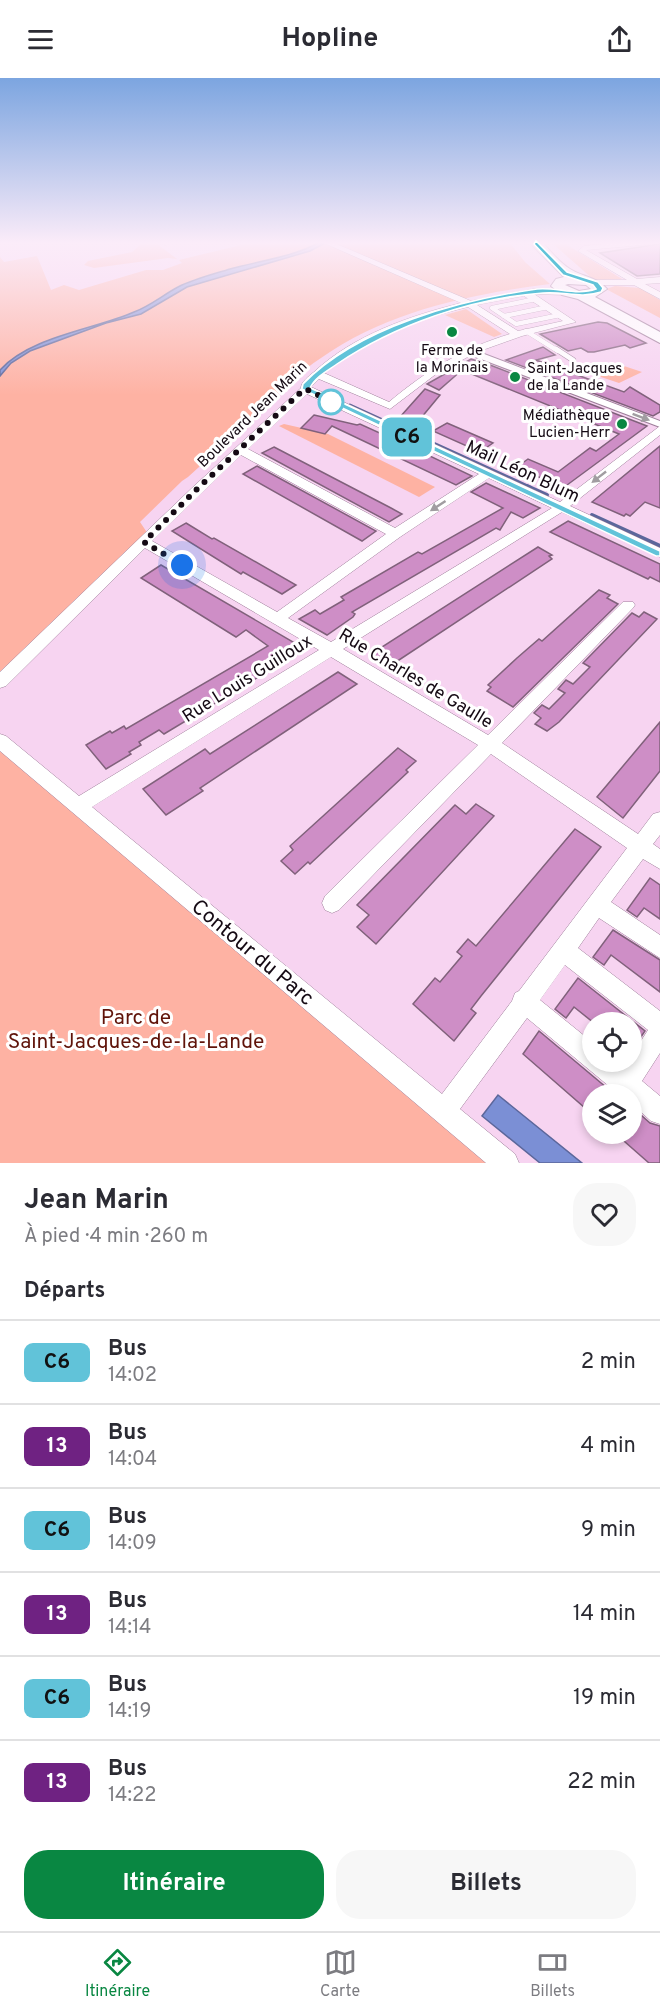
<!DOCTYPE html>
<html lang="fr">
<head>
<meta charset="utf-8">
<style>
  body { margin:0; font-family:Overpass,sans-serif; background:#f7f7f7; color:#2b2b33; height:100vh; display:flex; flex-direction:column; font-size:22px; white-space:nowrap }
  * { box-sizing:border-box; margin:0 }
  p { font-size:20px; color:#7c7c81 }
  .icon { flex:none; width:33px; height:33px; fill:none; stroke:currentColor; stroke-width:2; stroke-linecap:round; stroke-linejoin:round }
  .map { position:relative; height:1085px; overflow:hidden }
  .panel { display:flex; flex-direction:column; background:#fff; flex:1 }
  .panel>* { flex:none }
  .badge { padding:0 12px; border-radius:9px; font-size:21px; line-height:39px }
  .buttons { position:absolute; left:582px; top:934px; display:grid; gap:12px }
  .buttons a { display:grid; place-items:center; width:60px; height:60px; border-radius:50%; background:#fff; box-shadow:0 3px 9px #0003; font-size:30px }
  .you { position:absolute; width:30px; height:30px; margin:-15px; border:4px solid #fff; border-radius:50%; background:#1a73e8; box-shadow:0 0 0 9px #1a73e833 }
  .map>.badge { position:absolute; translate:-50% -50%; box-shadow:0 0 0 3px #fff }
  h2 { padding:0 24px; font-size:22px; line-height:54px }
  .round { display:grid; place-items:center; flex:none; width:63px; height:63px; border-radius:24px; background:#f7f7f7 }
  .summary { display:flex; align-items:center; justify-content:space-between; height:102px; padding:0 24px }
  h1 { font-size:28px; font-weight:700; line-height:45px }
  .cta { display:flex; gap:12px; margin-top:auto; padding:12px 24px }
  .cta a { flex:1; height:69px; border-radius:24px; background:#098742; color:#fff; font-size:24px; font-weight:700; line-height:69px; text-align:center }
  .cta a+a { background:#f7f7f7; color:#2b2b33 }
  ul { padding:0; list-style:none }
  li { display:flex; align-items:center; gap:18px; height:84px; padding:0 24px; border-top:2px solid #e1e1e2 }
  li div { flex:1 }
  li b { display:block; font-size:22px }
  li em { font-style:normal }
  li .badge { min-width:66px; font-weight:700; text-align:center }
  header { display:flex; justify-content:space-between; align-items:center; height:78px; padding:0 24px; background:#fff; font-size:27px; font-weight:700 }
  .tabs { display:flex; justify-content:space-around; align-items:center; height:84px; border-top:2px solid #e1e1e2; background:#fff; font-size:16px; color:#7c7c81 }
  .tabs a { display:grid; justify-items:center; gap:3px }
  .tabs .selected { color:#098742 }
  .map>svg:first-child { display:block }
  .green { fill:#feb2a3 }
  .water { fill:#7b8fd5; stroke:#5c679b; stroke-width:1.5 }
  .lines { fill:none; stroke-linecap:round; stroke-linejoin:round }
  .stream-far1 { stroke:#5c679b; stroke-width:3 }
  .stream { stroke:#5c679b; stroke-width:4 }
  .building { fill:#ce8ec6; stroke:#80617b; stroke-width:1.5 }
  .service-far1-casing { stroke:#9e7e9a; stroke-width:5 }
  .service-casing { stroke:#9e7e9a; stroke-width:6 }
  .pedestrian-casing { stroke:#9e7e9a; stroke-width:2 }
  .minor-casing { stroke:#9e7e9a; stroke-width:1 }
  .primary-casing { stroke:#9e7e9a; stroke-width:2 }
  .service-far1 { stroke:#fff; stroke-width:4.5 }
  .service { stroke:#fff; stroke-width:5 }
  .pedestrian { fill:#fff; fill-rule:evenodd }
  .minor { fill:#fff; fill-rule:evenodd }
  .primary { fill:#fff; fill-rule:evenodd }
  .oneway { fill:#a19da1 }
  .line { fill:#61c3d9; stroke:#fff; stroke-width:1.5 }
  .walk { stroke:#150a14; stroke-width:6; stroke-dasharray:0 10.8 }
  .poi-dot { fill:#098742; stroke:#fff; stroke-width:2 }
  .stop-dot { fill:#fff; stroke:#61c3d9; stroke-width:3 }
  .labels { text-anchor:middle; stroke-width:6; stroke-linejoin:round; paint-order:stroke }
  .far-poi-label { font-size:15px; fill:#150a14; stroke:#fff }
  .far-street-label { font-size:15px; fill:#150a14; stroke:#fff }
  .street-label { font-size:18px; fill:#150a14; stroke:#fff }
  .near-street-label { font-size:21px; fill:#150a14; stroke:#fff }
  .near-park-label { font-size:21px; fill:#60140a; stroke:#fff }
</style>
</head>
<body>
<header><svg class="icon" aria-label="menu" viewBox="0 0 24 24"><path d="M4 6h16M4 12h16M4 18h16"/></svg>Hopline<svg class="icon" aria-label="share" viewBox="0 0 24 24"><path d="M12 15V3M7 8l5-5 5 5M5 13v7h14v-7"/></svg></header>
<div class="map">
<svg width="660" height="1085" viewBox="0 0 660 1085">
  <rect width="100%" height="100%" fill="#f7d4f1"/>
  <g class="green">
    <path d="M139,165H156L177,181L168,180L94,190L84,187L88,183L132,174L140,167Z"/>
    <path d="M249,165H510L525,184L550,206C471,216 388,233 321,280C301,293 283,311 265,328C240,352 214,376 188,399L182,403L140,444L150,459L0,604V179L4,184L37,178L51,212L64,207L79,212L146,192H163L182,185L179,182Z"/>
    <path d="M552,165H564L622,201L594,202Z"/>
    <path d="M615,208L640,210L660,222V240L606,211Z"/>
    <path d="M466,231L502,256L494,259L445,237Z"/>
    <path d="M615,285L642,294L619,305L586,294Z"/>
    <path d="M284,346L328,356L435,409L419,419L279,348Z"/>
    <path d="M0,663L506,1085H0Z"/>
  </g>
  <g class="water">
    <path d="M318,165H325L310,173L187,209L141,236L106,245L30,273L11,285L0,298V292C31,258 93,252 134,234C150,228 163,217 178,209C194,201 214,196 230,191C258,183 293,179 318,165Z"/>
    <path d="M498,1017L582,1085H540L482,1038Z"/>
  </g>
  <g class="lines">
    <path class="stream-far1" d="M350,327L530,409"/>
    <g class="stream">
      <path d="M527,408L547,417"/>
      <path d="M592,437L660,468"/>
    </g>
  </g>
  <g class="building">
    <path d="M660,166V196L637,198L600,175Z"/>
    <path d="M598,244L607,245L646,265L630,270L625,267L594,274H588L581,270L568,273L540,256Z"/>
    <path d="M543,269L555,277L536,282L624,314L630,309L660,327V334L653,338L506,282Z"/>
    <path d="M471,281L490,287L647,348L563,410L517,389L528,381L558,394L590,370L596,373L619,356L462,292L439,312L427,306Z"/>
    <path d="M425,311L440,317L416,346L400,339Z"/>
    <path d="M314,337L357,347L360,346L404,366L397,375L409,368L472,398L456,407L332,348L325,356L301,350Z"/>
    <path d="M447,345L493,365L480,374L433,353Z"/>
    <path d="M660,368V430L645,424L630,438L626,436L624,438L592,424Z"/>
    <path d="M274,369L391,430L402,436L389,444L262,375Z"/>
    <path d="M257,388L376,453L362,463L243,396Z"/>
    <path d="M486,405L540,430L523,440L511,434L500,452L496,450L352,534L355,536L353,539L327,557L299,541L315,532L320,536L344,522L341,519L418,474L422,476L503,430L471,414Z"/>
    <path d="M568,443L660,486V504L650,499L648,501L550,454Z"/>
    <path d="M186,445L212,461L214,460L296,507L282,516L243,494L241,496L172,453Z"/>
    <path d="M538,469L552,477L549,478L552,481L399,582L394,584L389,581L383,585L371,576Z"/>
    <path d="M161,487L305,571L164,656L159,652L139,664L141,667L129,674L131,676L106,691L86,667L110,653L112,655L124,648L126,651L268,568L246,552L236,559L141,500Z"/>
    <path d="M599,512L610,517L607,520L618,526L513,629L487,613L491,609L488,607L517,580L539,561L542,563Z"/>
    <path d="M644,534L657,541L559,644L547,653L535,646L541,640L534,635L542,627L549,631L565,615L558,611L566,602L573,606L590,589L583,585L632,535L639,539Z"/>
    <path d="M338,594L357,606L200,710L203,713L166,737L143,711L205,671L210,676Z"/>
    <path d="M660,644V693L623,740L597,719Z"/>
    <path d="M398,670L416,683L406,692L408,694L310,786L308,784L295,796L281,783L293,772L290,768Z"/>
    <path d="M476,726L494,738L376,866L357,849L369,837L357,827L455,727L466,736Z"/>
    <path d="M575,751L601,769L481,918L471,931L476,935L454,963L413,926L435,900L440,904L462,878L457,874L468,861L476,868Z"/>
    <path d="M650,800L660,807V841L644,830L637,839L627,832Z"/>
    <path d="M613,852L660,882V914L611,877L604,887L593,879Z"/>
    <path d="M578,900L645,953L632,972V945H594L574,929L566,940L555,931Z"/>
    <path d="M539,953L607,1010L605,1017H592V1036L523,976Z"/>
    <path d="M632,1029L650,1045L660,1048V1085H649L616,1056H632Z"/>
  </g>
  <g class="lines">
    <defs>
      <g id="service-far1">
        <path d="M536,221L492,230L516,246L560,237"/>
        <path d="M504,238L548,229"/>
        <path d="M526,253L558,273"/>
      </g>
      <path id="service" d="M556,271L573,282"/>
      <path id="pedestrian" d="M465,271H471L660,343V349L465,275Z"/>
      <g id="minor">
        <path d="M160,165H170L166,167Z"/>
        <path d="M324,165H334L471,223L534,211L569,212L570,214L566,217L534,216L576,244L522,258L477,274L436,296L390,331L319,301L311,309L560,424L660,348V357L570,428L660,470V479L562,434L343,571L488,657L623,524H633L635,527L633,530L502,665L638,756L653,736L660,734V757L653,766L660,771V791L643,781L611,824L660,857V880L599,840L578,870L660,933V975L642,1003L660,1018V1046L651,1043L632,1026V1017H607L610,1009L527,940L460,1031L515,1076L519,1085H486L0,673V656L6,658L79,718L319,572L145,470L6,608L0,610V594L193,409L301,310C301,304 309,298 314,294C354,257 409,238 461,225ZM524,218L563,243L518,253L477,227ZM468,229L510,256C463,270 426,293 389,324L324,295C363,259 418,241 468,229ZM307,316L479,396L395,450L248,371ZM241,377L386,456L277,534L152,463ZM489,400L552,430L331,564L288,540L400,459ZM331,579L478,667L325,818L322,825L325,832L332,835L339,832L491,676L627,770L519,913L515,915L512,923L442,1016L92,729ZM565,887L648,952L632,977V984H627L623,989L617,984H592V964L540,922Z"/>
        <path d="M616,165H646L642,167L586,172L637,201L660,199V205L645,206L660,214V221L634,207H590V203L593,202H627L578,173L584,168Z"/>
      </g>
      <path id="primary" d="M530,165H543C551,174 560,185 570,191C583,199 597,199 607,211L595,219L660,254V265L578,221L562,217L551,208L556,201L564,199ZM568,206L586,207L591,211L579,213L565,207Z"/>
    </defs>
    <use href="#service-far1" class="service-far1-casing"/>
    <use href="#service" class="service-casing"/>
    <use href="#pedestrian" class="pedestrian-casing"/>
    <use href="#minor" class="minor-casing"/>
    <use href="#primary" class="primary-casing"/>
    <use href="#service-far1" class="service-far1"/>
    <use href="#service" class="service"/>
    <use href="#pedestrian" class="pedestrian"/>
    <use href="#minor" class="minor"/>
    <use href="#primary" class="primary"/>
  </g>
  <defs><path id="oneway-solid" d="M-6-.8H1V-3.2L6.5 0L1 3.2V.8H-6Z" transform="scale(1.5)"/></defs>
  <g class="oneway">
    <use href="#oneway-solid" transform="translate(641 339) rotate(21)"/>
    <use href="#oneway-solid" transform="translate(599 399) rotate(142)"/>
    <use href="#oneway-solid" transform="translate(438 428) rotate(147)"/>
  </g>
  <linearGradient id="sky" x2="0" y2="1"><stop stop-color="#7ca5e0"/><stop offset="0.52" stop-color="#fbecf9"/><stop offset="1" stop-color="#fbecf9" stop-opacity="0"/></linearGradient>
  <rect width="660" height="317" fill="url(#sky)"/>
  <path class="line" d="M536,163L567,194L598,204L603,210L601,214C579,221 565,213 543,215C472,220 395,247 337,286C327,293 315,299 310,310L660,473V478H656L302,311L303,306C358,249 460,222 537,211C557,209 577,218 596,211L593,207L563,197L534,166Z"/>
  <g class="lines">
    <path class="walk" d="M182,487L144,464L197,411L300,315L306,311L336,326L331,324"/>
  </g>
  <g class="poi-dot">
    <circle cx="452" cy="254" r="6"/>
    <circle cx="515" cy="299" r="6"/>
    <circle cx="622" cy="346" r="6"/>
  </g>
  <circle class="stop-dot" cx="331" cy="324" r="12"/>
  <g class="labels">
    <g class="far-poi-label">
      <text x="452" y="277">Ferme de<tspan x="452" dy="17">la Morinais</tspan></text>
      <text x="527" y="295" text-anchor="start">Saint-Jacques<tspan x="527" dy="17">de la Lande</tspan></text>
      <text x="610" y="342" text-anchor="end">Médiathèque<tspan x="610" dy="17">Lucien-Herr</tspan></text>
    </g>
    <g class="far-street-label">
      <text transform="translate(252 336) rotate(-44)" y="5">Boulevard Jean Marin</text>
    </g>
    <g class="street-label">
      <text transform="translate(523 393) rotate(25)" y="6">Mail Léon Blum</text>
      <text transform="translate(247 600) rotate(-32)" y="6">Rue Louis Guilloux</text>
      <text transform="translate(416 600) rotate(31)" y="6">Rue Charles de Gaulle</text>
    </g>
    <g class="near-street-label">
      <text transform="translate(253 874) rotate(40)" y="7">Contour du Parc</text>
    </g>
    <g class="near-park-label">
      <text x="136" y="946">Parc de<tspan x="136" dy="24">Saint-Jacques-de-la-Lande</tspan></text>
    </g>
  </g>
</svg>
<div class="buttons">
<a><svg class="icon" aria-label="locate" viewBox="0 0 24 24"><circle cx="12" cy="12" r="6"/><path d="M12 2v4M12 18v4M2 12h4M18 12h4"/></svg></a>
<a><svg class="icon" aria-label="layers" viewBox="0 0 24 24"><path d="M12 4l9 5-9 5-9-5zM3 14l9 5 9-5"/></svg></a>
</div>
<div class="you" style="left:182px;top:487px"></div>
<b class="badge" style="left:407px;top:359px;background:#61c3d9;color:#111">C6</b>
</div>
<section class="panel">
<div class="summary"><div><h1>Jean Marin</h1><p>À pied · 4 min · 260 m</p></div><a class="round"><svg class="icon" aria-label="heart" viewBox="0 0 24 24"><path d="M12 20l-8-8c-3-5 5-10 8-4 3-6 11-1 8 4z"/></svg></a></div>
<h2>Départs</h2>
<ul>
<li><span class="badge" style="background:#61c3d9;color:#111">C6</span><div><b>Bus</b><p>14:02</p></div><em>2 min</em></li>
<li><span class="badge" style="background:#6f2282;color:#fff">13</span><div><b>Bus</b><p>14:04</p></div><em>4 min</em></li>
<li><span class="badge" style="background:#61c3d9;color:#111">C6</span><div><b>Bus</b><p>14:09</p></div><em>9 min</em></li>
<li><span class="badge" style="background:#6f2282;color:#fff">13</span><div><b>Bus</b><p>14:14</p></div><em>14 min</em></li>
<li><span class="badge" style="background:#61c3d9;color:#111">C6</span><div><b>Bus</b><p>14:19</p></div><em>19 min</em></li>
<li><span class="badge" style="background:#6f2282;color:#fff">13</span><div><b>Bus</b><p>14:22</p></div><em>22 min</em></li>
</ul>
<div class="cta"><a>Itinéraire</a><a>Billets</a></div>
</section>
<nav class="tabs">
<a class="selected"><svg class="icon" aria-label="directions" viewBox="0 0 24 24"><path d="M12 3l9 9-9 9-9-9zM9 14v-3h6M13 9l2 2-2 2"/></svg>Itinéraire</a>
<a><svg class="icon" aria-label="map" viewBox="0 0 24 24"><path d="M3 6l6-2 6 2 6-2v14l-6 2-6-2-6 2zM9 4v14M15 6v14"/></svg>Carte</a>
<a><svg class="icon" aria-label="tickets" viewBox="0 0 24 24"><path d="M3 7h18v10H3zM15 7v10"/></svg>Billets</a>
</nav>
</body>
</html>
